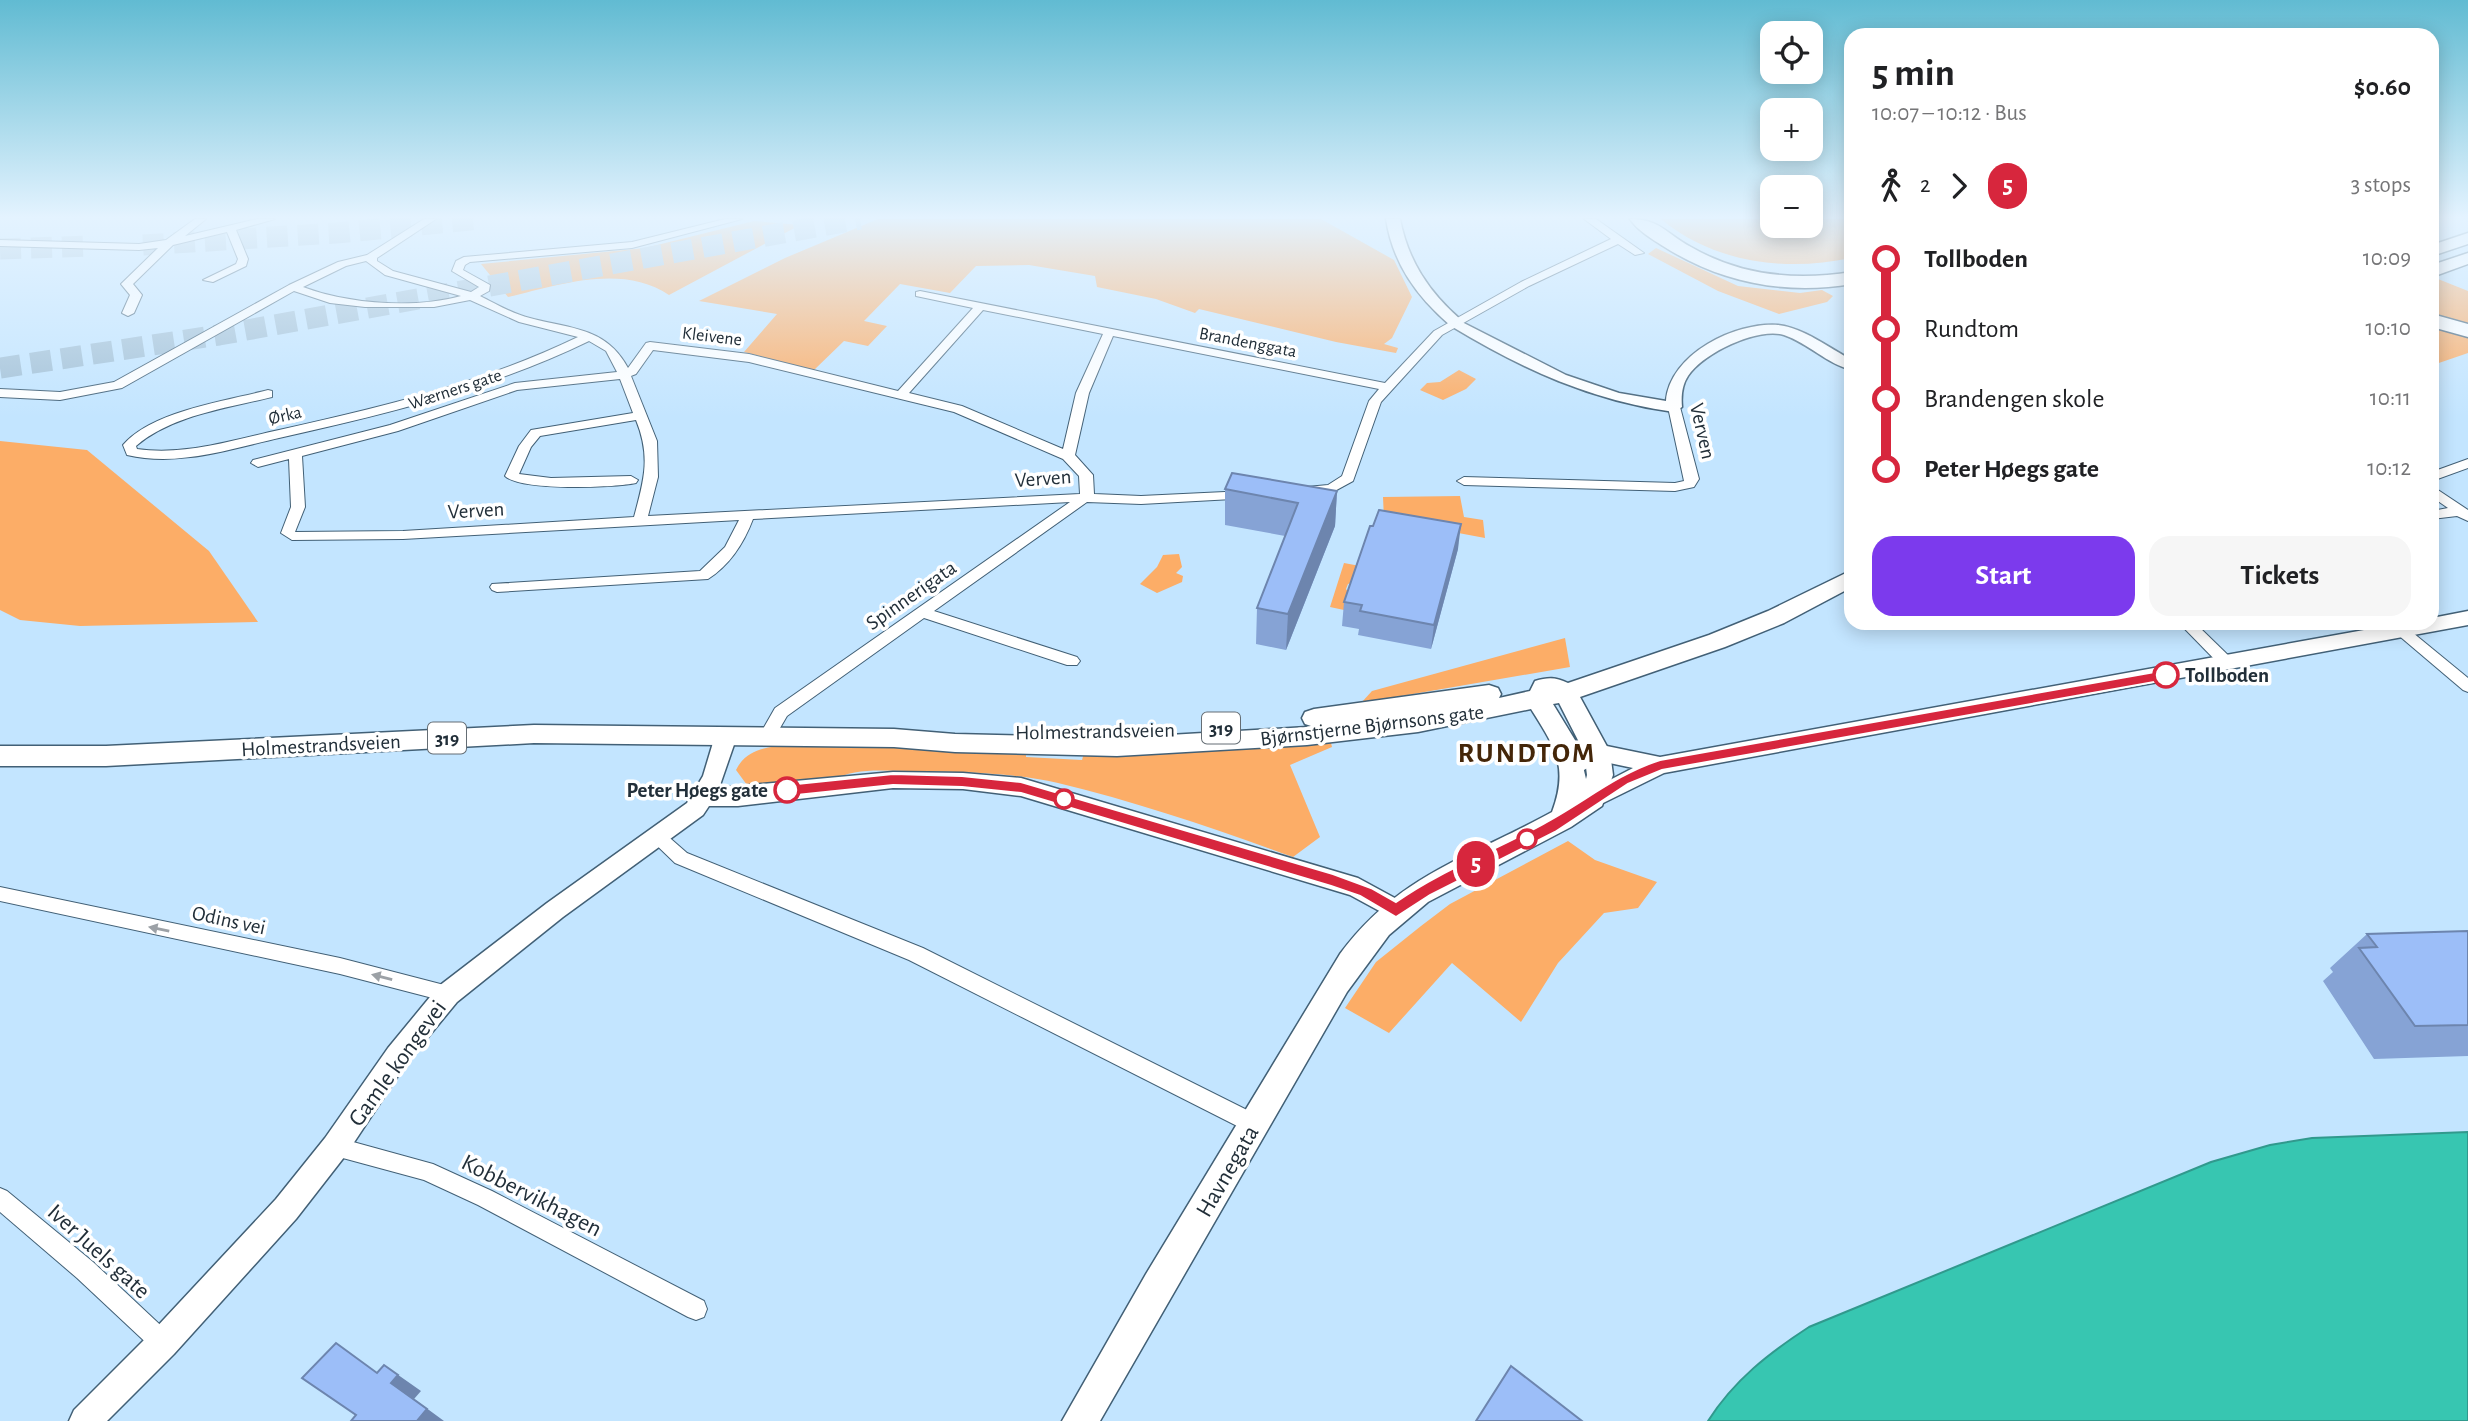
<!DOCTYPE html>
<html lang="en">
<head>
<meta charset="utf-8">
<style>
  body { margin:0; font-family:"Alegreya Sans",sans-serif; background:#f6f6f6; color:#202124; height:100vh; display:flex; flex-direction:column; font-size:26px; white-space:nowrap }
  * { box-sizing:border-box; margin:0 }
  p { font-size:23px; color:#757577 }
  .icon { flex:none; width:38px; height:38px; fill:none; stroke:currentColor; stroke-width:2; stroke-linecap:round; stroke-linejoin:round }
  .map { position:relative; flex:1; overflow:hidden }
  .drawer { position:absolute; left:1844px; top:28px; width:595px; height:602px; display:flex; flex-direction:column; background:#fff; border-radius:21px; box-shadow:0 4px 18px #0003 }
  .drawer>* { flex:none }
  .badge { padding:0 14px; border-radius:23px; font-size:24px; line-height:46px }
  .controls { position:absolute; left:1760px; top:21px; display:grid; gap:14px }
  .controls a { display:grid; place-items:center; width:63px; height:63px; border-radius:14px; background:#fff; box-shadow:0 4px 18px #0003; font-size:35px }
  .map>.badge { position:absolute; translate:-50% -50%; box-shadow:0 0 0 4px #fff }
  .legs { display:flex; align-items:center; gap:10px; height:77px; padding:0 28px; font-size:23px }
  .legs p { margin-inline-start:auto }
  .headline { display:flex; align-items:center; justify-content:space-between; height:119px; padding:0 28px }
  h1 { font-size:38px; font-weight:600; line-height:52px }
  .primary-button { display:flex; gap:14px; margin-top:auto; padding:14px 28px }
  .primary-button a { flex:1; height:80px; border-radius:21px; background:#7c3aed; color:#fff; font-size:28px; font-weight:600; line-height:80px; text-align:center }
  .primary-button a+a { background:#f6f6f6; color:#202124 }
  ul { padding:0 28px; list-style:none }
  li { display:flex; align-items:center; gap:24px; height:70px; font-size:26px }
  li i { display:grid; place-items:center; width:10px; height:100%; margin:0 9px; background:currentColor }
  li i::after { content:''; width:18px; height:18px; margin:-9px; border:5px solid; border-radius:50%; background:#fff }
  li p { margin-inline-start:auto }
  li:first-child i { background:linear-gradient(#0000 50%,currentColor 0) }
  li:last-child i { background:linear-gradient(currentColor 50%,#0000 0) }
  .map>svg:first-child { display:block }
  .green { fill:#fcad67 }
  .water { fill:#37c6b1; stroke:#31998d; stroke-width:2 }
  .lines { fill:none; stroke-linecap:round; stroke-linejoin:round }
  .motorway-tunnel { stroke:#a3c1d7; stroke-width:21; stroke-dasharray:21 10; stroke-linecap:butt }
  .minor-casing { stroke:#426076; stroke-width:2 }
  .tertiary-casing { stroke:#426076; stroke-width:3 }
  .secondary-casing { stroke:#426076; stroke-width:3 }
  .primary-casing { stroke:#426076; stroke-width:3 }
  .trunk-casing { stroke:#426076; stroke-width:3 }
  .motorway-casing { stroke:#426076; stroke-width:3 }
  .minor { fill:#fff; fill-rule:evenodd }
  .tertiary { fill:#fff; fill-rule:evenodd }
  .secondary { fill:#fff; fill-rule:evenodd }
  .primary { fill:#fff; fill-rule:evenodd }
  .trunk { fill:#fff; fill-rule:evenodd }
  .motorway { fill:#fff; fill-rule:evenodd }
  .wall { fill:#86a3d5 }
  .shaded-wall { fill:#6d85ae }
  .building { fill:#9cbef8; stroke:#6d85ae; stroke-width:2 }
  .oneway { fill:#9ca1a6 }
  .line-1 { fill:#d7263d; stroke:#fff; stroke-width:2 }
  .stop-1-dot { fill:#fff; stroke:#d7263d; stroke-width:3.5 }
  .labels { text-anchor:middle; stroke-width:7; stroke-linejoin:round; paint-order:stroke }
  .far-street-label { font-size:18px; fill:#222f39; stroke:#fff }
  .shield { fill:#fff; stroke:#646d74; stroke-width:2 }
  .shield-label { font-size:19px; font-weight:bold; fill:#222f39 }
  .street-label { font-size:21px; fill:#222f39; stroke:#fff }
  .stop-label { font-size:21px; font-weight:bold; fill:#222f39; stroke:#fff; text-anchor:start }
  .near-street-label { font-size:24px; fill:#222f39; stroke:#fff }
  .district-label { font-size:28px; font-weight:bold; letter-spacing:2px; fill:#442609; stroke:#fff }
</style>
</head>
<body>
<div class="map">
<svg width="2468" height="1421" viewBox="0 0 2468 1421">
  <rect width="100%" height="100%" fill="#c3e5ff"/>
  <g class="green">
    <path d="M878,219H1321L1394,260L1412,297L1392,338L1384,344L1398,348L1396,353L1336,342L1199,309L1195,313L1156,299L1097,287L1095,276L1029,265L976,266L950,293L900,284L864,321L887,326L868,346L844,341L814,370L744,352L777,314L699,301L785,258Z"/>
    <path d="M1661,219H1773V226H1811V219H1851V258C1785,272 1714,263 1661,219Z"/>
    <path d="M754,221L800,225L669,295C622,263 558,285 508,297L481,264L645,248Z"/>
    <path d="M1656,248L1738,286L1800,293L1822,290L1833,296L1827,302L1779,314L1718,291L1648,254Z"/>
    <path d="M2438,279L2468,291V353L2433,365V281Z"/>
    <path d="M1459,370L1476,379L1466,389L1443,400L1420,390L1427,383L1440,382Z"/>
    <path d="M0,441L87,450L209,551L258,622L80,626L20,620L0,610Z"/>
    <path d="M1460,496L1464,517L1483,520L1485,538L1384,519L1383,497Z"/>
    <path d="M1179,554L1182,567L1176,573L1183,576L1182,582L1157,593L1140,584L1157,567L1163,555Z"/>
    <path d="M1344,563L1360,566L1354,582L1348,584L1346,589L1349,594L1344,610L1330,607Z"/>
    <path d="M1565,638L1570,667L1361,703L1372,691Z"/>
    <path d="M1331,743L1332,747L1290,765L1320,837L1293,857C1216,829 1137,802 1058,783C1011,772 957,772 909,771C882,771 855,767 831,781V777L761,788L747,785L736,770C746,749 767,747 788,745L1026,751V757L1082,760L1084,753Z"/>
    <path d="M1568,841L1595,860L1657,882L1638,908L1604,913L1558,963L1521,1022L1452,963L1389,1033L1345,1008L1376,962L1421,926L1450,904Z"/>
  </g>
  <path class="water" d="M2468,1132V1421H1708C1734,1380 1769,1353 1809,1327L2211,1162L2270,1145L2312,1138Z"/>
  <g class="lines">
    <g class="motorway-tunnel">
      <path d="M143,245L336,233L482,219"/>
      <path d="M0,249L92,246"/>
      <path d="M0,368L219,335L860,219"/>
    </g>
    <defs>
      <g id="minor">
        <path d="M195,219H206L185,236L257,219H275L236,230L248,259L246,266L213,282L203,280L236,264L238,259L227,232L173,245L133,284L142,295L134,313L128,316L122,313L130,295L121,284L158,248L139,250L0,246V240L139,244L166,240Z"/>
        <path d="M424,219H436L377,258V261L393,271L471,292L479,287L452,271L456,261L464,257L632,242L725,219H742L632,248L470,262L465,265L463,270L490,285L489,291L480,296C496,304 513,314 530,318C571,329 606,327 628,368L646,343L650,342L749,354L898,391L973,308L916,296V292L920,291L1385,383L1434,331L1521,282L1611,239L1584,219H1596L1644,253L1635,255L1618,244L1529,286L1442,335L1381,402L1353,481L1331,493L1307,495L1300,491L1307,487L1328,485L1342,476L1369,401L1379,389L1113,336L1089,393L1075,455L1093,475L1094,494L1141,496L1246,491L1251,492V498L1141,504L1087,502L934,611L1077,657L1080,661L1077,665H1067L924,618L787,716L773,740H761L759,736L775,708L1070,502L753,519C744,543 730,565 708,579L497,592L492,590L490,587L492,584L700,571L725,547L739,520L403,539L292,540L281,533L291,507L289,459L258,467L251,463L253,460L390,425L515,383L617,372L606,351L589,341C490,389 386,414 279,438C230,449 178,467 127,455L123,445C152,411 226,401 268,390L272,391V397C228,408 172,415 136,446L137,449C185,456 232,440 279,430C382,407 483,383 578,337L519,322L470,300L434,307H365L330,303L294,291L122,388L60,400L0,397V389L60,392L114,382L289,285L338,262L367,255ZM366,261L385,275L461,296C414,309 348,304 303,287L346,266ZM983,310L1103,334L1076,393L1063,449L962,406L909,393ZM653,350L749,362L954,412L1063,459L1079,476L1080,494L648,516L658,477L657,441L631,376L636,374ZM620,379L633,413L531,430L519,446L505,476C521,491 613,488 636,483L638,480L631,476L551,478L519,474L531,447L540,436L636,420C651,457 644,480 634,517L403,531L295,532L305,507L302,456L398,431L517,390Z"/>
        <path d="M1674,403L1680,407L1699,479L1694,487L1675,491L1464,485L1457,481L1464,477L1675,483L1684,481L1668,407Z"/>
        <path d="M2468,459V468L2432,481V472Z"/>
        <path d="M2432,486L2468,510V521L2457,516L2432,519V511L2448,508L2432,497Z"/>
        <path d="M2179,623H2195L2233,660L2236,664L2233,668H2223Z"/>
        <path d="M2384,623H2401L2468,678V692L2463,690Z"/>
        <path d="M657,830L663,832L687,853L923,948L1261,1117L1264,1124L1261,1131L1254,1134L1247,1131L909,960L675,863L648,837L651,832Z"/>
        <path d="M0,887L340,958L448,986L455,988L457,994L455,1000L448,1002L340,974L0,901Z"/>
        <path d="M335,1137L433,1164L492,1191L704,1301L707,1309L704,1317L696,1320L688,1317L478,1205L424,1180L328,1154L325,1147L328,1140Z"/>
        <path d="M0,1188L7,1191L93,1262L171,1335L174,1343L171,1351L163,1354L155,1351L77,1278L0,1212Z"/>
      </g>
      <path id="tertiary" d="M1456,319L1566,375L1619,393L1666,401C1670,354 1735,322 1778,325C1804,328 1829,348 1852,360V370C1827,364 1808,343 1784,335C1758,327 1703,353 1688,376C1682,385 1681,396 1682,407L1674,412C1592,401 1522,369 1451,326V320Z"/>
      <g id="secondary">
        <path d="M1386,219H1400C1408,261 1429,292 1461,320V326H1451C1417,297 1393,264 1386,219Z"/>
        <path d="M2468,611V625L1664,773L1593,808L1585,805L1582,799L1585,793L1633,768L1600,761L1575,775L1567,773L1564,767L1567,761L1597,744L1660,757L2403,623H2432V618Z"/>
        <path d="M726,728L734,730L737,736L719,788L893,772L963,773L1021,778L1358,878L1404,903L1408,910L1404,917L1396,920L1350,895L1021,796L963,789L893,788L738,806H709L703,815L563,917L457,1002L406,1064L345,1156L296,1219L174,1354L107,1421H69L74,1410L152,1332L276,1199L325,1138L388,1048L439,986L547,903L687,803L703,776L715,736L718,730Z"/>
      </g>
      <path id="primary" d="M1852,570V587L1784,623L1725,647L1580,697L1610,752L1613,775L1602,806L1571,827L1428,902L1389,935L1347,992L1100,1421H1062L1146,1274L1340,954C1399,874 1469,858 1552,812C1569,767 1555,747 1531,709L1418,732L1307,745L1117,756L955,752L894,747L534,743L106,766H0V746H106L534,725L894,729L955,734L1117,738L1307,727L1311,726L1305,724L1302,718L1305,712L1314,709L1489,685L1498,688L1501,694L1499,698L1530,691L1535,681C1548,677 1556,677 1568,683L1709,635L1768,611ZM1559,703L1584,752L1587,775L1586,779L1578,745L1553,704Z"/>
      <g id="trunk">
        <path d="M2468,233V244L2432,256V245Z"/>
        <path d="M2468,253V264L2432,277V265Z"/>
      </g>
      <g id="motorway">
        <path d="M1630,219C1660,219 1665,233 1691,247C1741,276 1795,281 1852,272V284C1785,295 1721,283 1663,246C1652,239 1637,230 1630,219Z"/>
        <path d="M2432,314L2468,324V337L2432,327Z"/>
      </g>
    </defs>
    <use href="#minor" class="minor-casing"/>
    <use href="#tertiary" class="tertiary-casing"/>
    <use href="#secondary" class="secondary-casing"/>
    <use href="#primary" class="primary-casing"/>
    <use href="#trunk" class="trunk-casing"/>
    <use href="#motorway" class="motorway-casing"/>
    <use href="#minor" class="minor"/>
    <use href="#tertiary" class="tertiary"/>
    <use href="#secondary" class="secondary"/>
    <use href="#primary" class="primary"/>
    <use href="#trunk" class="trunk"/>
    <use href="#motorway" class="motorway"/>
  </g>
  <g class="wall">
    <path d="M1225,489L1337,491L1335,526L1286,650L1256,644L1257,608L1285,536L1225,525Z"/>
    <path d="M1458,549L1431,649L1358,635L1359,629L1342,626L1344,602Z"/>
    <path d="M2468,931V1056L2374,1059L2323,981L2333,972L2330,968L2367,934Z"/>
  </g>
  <g class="shaded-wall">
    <path d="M1337,491L1335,526L1286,650L1288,614Z"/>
    <path d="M1461,524L1458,549L1431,649L1434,625Z"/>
    <path d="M384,1365L421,1391L414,1399L444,1421H417L391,1383Z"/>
  </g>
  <g class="building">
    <path d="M1232,473L1337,491L1288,614L1257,608L1298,503L1225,489Z"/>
    <path d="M1379,510L1461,524L1434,625L1360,611L1362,605L1344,602L1370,526H1373Z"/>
    <path d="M2468,931V1025L2415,1026L2359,948L2377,947L2367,934Z"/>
    <path d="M336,1343L377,1373L384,1365L398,1375L391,1383L427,1409L417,1421H351L356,1415L302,1378Z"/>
    <path d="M1511,1366L1582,1421H1476Z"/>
  </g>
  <defs><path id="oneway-solid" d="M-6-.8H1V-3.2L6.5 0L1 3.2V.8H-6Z" transform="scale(1.75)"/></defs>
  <g class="oneway">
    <use href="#oneway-solid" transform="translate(159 929) rotate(-168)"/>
    <use href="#oneway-solid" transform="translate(382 977) rotate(-166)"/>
  </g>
  <linearGradient id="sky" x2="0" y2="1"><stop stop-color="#61bbd2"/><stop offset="0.52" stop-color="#e4f3ff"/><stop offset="1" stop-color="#e4f3ff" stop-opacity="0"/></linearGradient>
  <rect width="2468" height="418" fill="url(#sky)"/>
  <path class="line-1" d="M2166,670L2172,675L2171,679L1662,770L1628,784L1555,832L1430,895L1396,917L1360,896L1331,886L1021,793L962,787L893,785L787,796L780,790L787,785L893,774L962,776L1021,782L1333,874L1371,888L1396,902C1441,870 1494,851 1543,824C1583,803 1616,774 1660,760Z"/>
  <g class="stop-1-dot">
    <circle cx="2166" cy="675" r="12"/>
    <circle cx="787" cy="790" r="12"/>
    <circle cx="1064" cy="799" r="9"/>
    <circle cx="1527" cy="839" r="9"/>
  </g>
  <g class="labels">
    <g class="far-street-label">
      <text transform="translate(712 336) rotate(7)" y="6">Kleivene</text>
      <text transform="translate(1248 342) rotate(11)" y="6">Brandenggata</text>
      <text transform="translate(455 389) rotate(-18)" y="6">Wærners gate</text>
      <text transform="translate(285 415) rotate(-13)" y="6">Ørka</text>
    </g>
    <g class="shield">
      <rect x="1202" y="712.5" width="38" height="31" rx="5"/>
      <rect x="428" y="722.5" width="38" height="31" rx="5"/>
    </g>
    <g class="shield-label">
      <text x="1221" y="735">319</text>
      <text x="447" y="745">319</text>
    </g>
    <g class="street-label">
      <text transform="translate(1703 431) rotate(77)" y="7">Verven</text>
      <text transform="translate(1043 478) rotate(-4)" y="7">Verven</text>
      <text transform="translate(476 510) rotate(-3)" y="7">Verven</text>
      <text transform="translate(911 595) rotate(-35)" y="7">Spinnerigata</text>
      <text transform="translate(1372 725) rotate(-7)" y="7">Bjørnstjerne Bjørnsons gate</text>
      <text transform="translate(1095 731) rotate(-1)" y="7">Holmestrandsveien</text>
      <text transform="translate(321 745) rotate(-3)" y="7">Holmestrandsveien</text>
      <text transform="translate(229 920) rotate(12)" y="7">Odins vei</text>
    </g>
    <g class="stop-label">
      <text x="2185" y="682">Tollboden</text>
      <text x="768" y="797" text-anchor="end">Peter Høegs gate</text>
    </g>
    <g class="near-street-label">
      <text transform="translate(397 1063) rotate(-54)" y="8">Gamle kongevei</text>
      <text transform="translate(1227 1171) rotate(-60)" y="8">Havnegata</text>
      <text transform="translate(532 1195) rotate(27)" y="8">Kobbervikhagen</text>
      <text transform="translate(99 1251) rotate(42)" y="8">Iver Juels gate</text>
    </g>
    <g class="district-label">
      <text x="1527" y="762">RUNDTOM</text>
    </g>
  </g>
</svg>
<div class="controls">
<a><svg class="icon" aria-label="locate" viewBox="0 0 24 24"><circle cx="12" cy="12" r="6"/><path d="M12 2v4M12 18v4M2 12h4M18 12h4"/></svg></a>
<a>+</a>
<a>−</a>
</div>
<b class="badge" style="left:1476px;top:864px;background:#d7263d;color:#fff">5</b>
<section class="drawer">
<div class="headline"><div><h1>5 min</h1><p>10:07 – 10:12 · Bus</p></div><b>$0.60</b></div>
<div class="legs"><svg class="icon" aria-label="walk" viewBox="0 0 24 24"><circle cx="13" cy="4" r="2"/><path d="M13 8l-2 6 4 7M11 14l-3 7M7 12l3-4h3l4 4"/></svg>2<svg class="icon" aria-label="forward" viewBox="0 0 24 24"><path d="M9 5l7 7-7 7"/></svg><b class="badge" style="background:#d7263d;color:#fff">5</b><p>3 stops</p></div>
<ul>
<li><i style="color:#d7263d"></i><b>Tollboden</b><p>10:09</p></li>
<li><i style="color:#d7263d"></i><span>Rundtom</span><p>10:10</p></li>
<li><i style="color:#d7263d"></i><span>Brandengen skole</span><p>10:11</p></li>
<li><i style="color:#d7263d"></i><b>Peter Høegs gate</b><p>10:12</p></li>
</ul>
<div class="primary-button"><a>Start</a><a>Tickets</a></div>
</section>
</div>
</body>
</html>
